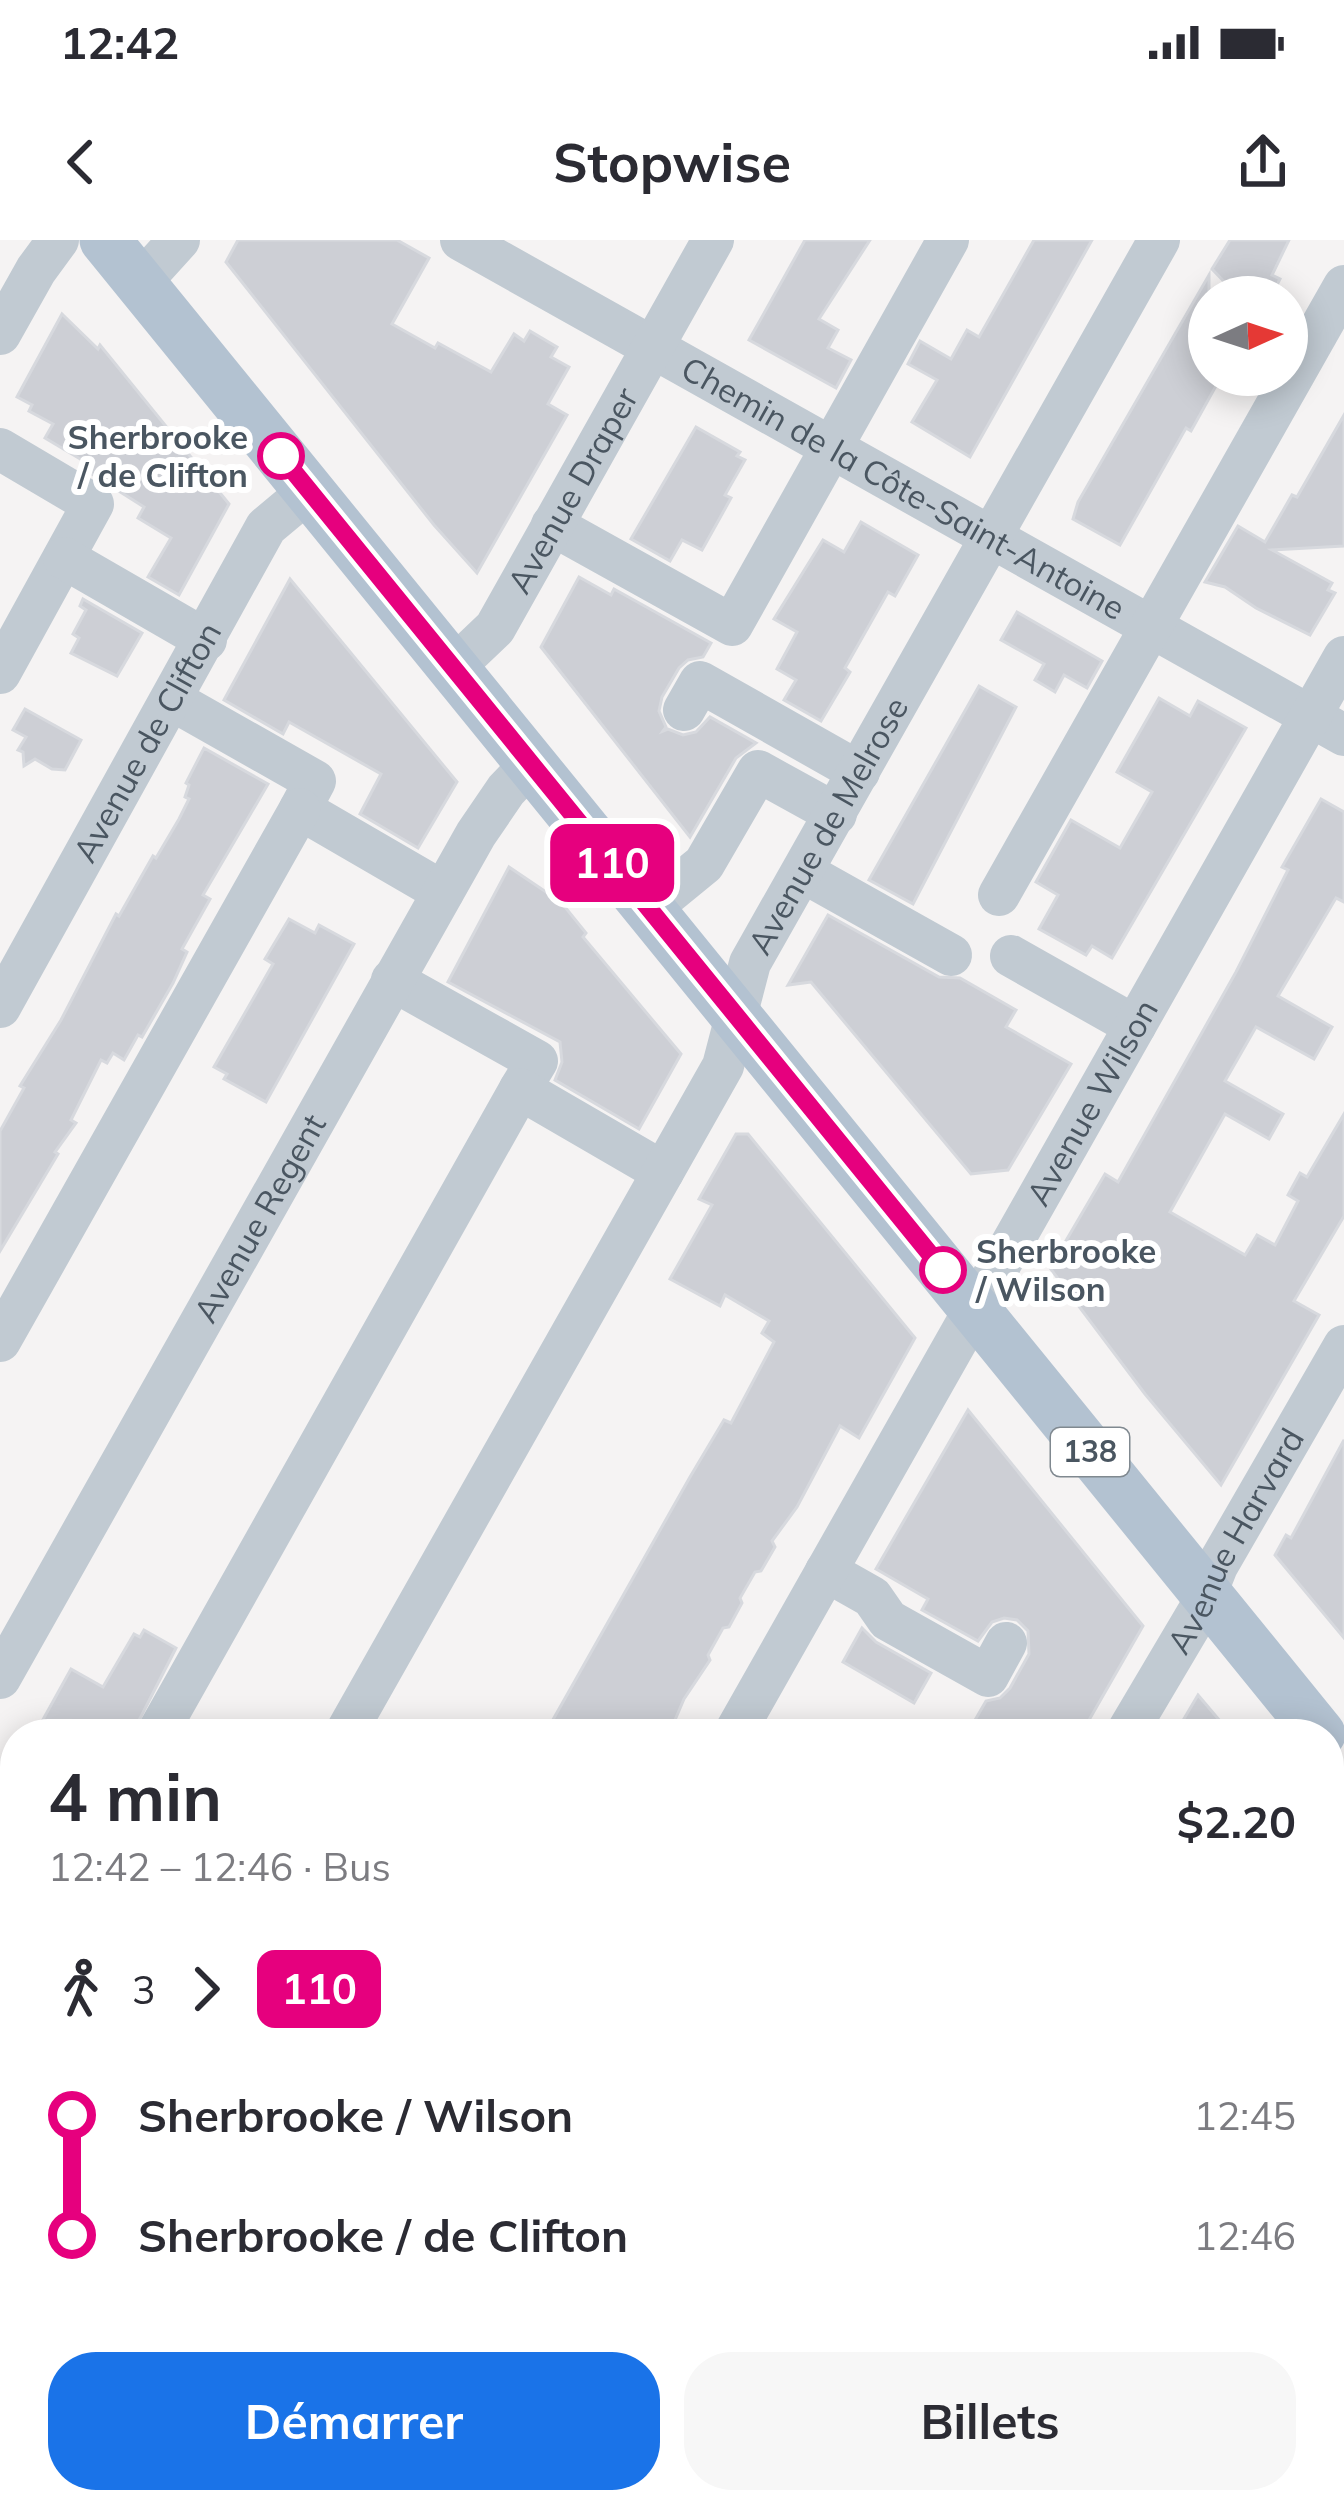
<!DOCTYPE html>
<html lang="fr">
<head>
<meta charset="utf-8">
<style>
  body { margin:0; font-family:Mulish,sans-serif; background:#f7f7f7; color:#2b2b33; height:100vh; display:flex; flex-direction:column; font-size:45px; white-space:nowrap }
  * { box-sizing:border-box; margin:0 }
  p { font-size:39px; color:#7c7c81 }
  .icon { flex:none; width:66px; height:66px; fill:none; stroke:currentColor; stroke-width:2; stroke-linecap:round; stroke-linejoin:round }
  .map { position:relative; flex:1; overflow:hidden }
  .drawer { position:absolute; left:0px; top:1479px; width:1344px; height:795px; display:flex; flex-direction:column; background:#fff; border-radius:48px 48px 0 0; box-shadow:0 6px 30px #0003 }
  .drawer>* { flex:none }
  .badge { padding:0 24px; border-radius:18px; font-size:42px; line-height:78px }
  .needle { width:78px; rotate:87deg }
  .fabs { position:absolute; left:1188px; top:36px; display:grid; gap:24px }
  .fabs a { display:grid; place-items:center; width:120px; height:120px; border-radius:50%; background:#fff; box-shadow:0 6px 30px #0003; font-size:60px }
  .map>.badge { position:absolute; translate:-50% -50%; box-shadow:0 0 0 6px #fff }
  .legs { display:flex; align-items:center; gap:18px; height:132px; padding:0 48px; font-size:39px }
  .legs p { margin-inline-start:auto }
  .head { display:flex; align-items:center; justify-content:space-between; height:204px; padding:0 48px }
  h1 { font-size:66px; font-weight:700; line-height:90px }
  .primary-button { display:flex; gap:24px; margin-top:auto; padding:24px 48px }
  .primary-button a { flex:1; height:138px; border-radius:48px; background:#1a73e8; color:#fff; font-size:48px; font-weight:700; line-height:138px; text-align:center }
  .primary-button a+a { background:#f7f7f7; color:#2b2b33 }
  ul { padding:0 48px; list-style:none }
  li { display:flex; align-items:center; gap:42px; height:120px; font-size:45px }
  li i { display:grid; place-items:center; width:18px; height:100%; margin:0 15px; background:currentColor }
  li i::after { content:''; width:30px; height:30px; margin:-15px; border:9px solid; border-radius:50%; background:#fff }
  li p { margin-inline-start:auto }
  li:first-child i { background:linear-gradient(#0000 50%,currentColor 0) }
  li:last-child i { background:linear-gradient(currentColor 50%,#0000 0) }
  .status { display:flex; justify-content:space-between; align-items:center; height:84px; padding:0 60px; background:#fff; direction:ltr }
  .status svg { height:33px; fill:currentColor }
  header { display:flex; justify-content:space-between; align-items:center; height:156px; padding:0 48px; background:#fff; font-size:54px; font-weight:700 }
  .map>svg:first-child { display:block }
  .building { fill:#cdcfd5; stroke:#d7d9de; stroke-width:3 }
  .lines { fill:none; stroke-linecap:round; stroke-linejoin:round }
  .minor { stroke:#c1cad2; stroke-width:42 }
  .major { stroke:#b3c2d1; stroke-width:51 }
  .rail-casing { stroke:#b5b8bd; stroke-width:14 }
  .rail { stroke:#fff; stroke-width:9; stroke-dasharray:27; stroke-linecap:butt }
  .line-1-casing { stroke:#fff; stroke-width:27 }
  .line-1 { stroke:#e6007e; stroke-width:18 }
  .stop-1-dot { fill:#fff; stroke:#e6007e; stroke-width:6 }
  .labels { text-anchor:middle; stroke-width:12; stroke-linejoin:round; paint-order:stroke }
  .shield { fill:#fff; stroke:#808990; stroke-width:3 }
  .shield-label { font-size:30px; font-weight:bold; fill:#4a5661 }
  .stop-label { font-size:33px; font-weight:bold; fill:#4a5661; stroke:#fff; text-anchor:end }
  .street-label { font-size:33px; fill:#4a5661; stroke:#fff }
</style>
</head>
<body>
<div class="status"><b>12:42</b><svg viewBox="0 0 49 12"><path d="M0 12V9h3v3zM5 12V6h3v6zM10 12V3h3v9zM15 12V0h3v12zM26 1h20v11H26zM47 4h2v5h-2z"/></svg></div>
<header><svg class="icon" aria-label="back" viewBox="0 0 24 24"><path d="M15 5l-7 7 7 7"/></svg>Stopwise<svg class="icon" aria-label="share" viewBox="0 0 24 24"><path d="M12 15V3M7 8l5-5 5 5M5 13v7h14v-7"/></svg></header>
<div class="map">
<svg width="1344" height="2273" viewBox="0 0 1344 2273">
  <rect width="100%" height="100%" fill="#f5f3f3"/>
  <g class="building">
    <path d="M238,0H397L429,18L392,84L435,108L438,103L491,132L514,94L524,101L530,91L557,107L551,117L569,127L548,164L567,175L477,333L434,285L226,22Z"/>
    <path d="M805,0H870L819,79L838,90L828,108L851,120L836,148L749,100Z"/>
    <path d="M1034,0H1092L970,217L912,182L937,140L908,124L920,101L951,119L967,90L979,97Z"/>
    <path d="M1230,0H1289L1272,35L1280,39L1271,57H1239L1212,29Z"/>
    <path d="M1209,35V135H1222L1191,191L1186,188L1120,305L1073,279L1078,262Z"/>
    <path d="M62,74L98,109L100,105L229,264L179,355L148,337L171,298L138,278L144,267L84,229L87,223L45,198L53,184L29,171L32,165L17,157Z"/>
    <path d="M1344,175V306L1272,310L1332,343L1328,350L1335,353L1310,395L1256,368L1225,347L1205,342L1238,286L1265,302L1292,255L1297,257Z"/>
    <path d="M696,187L740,212L737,216L745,220L725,255L731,258L702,310L682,300L670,321L631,299Z"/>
    <path d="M861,282L918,315L895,356L888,352L845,428L850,432L821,481L784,460L796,440L777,429L797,392L774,379L823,300L844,312Z"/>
    <path d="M579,337L611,355L614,349L711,403L703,417L688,420L679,428L662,457L659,471L666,487L663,491L668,489L683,495L696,492L710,477L756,503L736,518L690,597L541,407Z"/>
    <path d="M290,339L457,542L418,608L360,574L381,534L289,482L283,494L224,460Z"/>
    <path d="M83,359L142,393L117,436L71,413L79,398L73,394L86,370L80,366Z"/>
    <path d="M1017,372L1102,421L1087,448L1064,435L1055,452L1035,440L1044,424L1001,400Z"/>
    <path d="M979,446L1016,467L913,664L869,640Z"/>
    <path d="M1159,458L1190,476L1198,461L1246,488L1112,718L1092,706L1086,715L1039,689L1058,655L1036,642L1071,580L1120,608L1152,552L1117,532Z"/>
    <path d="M25,469L81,500L65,530L52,529L35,519L24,526L23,512L18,510L26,497L13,490Z"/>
    <path d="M204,508L268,544L203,655L210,659L182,709L187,712L173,743L142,797L138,795L124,820L113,813L107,823L101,820L71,880L76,883L55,912L58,914L0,1011V891L24,848L20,846L61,780L116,674L119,676L153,616L156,618L179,579L189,559L185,557L189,545L186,543Z"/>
    <path d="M1321,559L1344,572V662L1336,658L1278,756L1332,787L1314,819L1256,787L1225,841L1283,874L1269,899L1225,874L1170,972L1245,1015L1257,995L1275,1005L1298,961L1288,955L1300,933L1307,937L1344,874V976L1294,1061L1319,1075L1221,1245L1145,1154L1050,1028L1105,934L1118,942L1236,732L1288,630L1282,627Z"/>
    <path d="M509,627L561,662L586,693L583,697L681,814L639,889L555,840L562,822L560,802L448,742Z"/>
    <path d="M828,675L939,737L960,738L1016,770L1006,787L1071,824L1008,930L971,934L811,742L788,745Z"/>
    <path d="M289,679L315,693L319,685L354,704L266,862L224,839L227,834L214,827L273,724L265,719Z"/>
    <path d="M736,894H748L915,1098L859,1198L840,1186L797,1267L772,1301L775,1307L761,1331L755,1332L740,1358L742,1363L729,1387L723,1388L708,1415L710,1420L684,1459L669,1494H567L550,1485L690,1237L724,1180L731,1183L774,1102L762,1093L769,1081L725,1055L720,1066L670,1039L712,965L699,959Z"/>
    <path d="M968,1170L1143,1386L1081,1494H967L986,1461L1000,1458L1010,1448L1029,1414L1028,1391L1017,1380L1004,1378L992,1382L978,1401L922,1370L928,1359L876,1329Z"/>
    <path d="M1344,1200V1398L1275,1315L1286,1295L1291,1298Z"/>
    <path d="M862,1388L876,1402L931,1433L914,1463L843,1422Z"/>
    <path d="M144,1390L176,1408L132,1494H35L71,1429L103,1447L134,1394L140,1397Z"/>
    <path d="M1198,1455L1231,1494H1175Z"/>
  </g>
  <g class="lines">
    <g class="minor">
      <path id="s1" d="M461,0L1344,495"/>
      <path d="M140,43L179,0"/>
      <path d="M0,94L36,30L58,0"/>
      <path d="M0,209L93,264L0,433"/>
      <path d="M552,285L732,385L948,0"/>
      <path d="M64,318L206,400"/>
      <path id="s2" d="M453,428L495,388L713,0"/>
      <path d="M172,460L315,541L300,569L443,652"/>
      <path d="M684,470L700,442L859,532"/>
      <path d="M803,632L951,715"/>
      <path d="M999,655L1344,46"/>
      <path d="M649,669L704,624L758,531L836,574"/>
      <path d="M1011,716L1135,786"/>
      <path d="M392,740L537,821L520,849"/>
      <path id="s3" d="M0,767L266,287L309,251"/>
      <path d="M0,1101L300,569"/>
      <path d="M826,1331L872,1357L888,1380L988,1436L1006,1403"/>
      <path id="s4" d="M0,1438L476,594L506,550L531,524"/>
      <path d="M157,1494L520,849L663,932"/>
      <path id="s5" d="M345,1494L723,826L750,723L1159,0"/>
      <path id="s6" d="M734,1494L1344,417"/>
      <path id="s7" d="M1126,1494L1200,1369L1217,1326L1344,1106"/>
      <path d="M0,1772L15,1746"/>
      <path d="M1329,1823L1344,1797"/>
      <path d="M1329,1856L1344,1865"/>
      <path d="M0,1898L15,1916"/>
      <path d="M1329,2169L1344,2143"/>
      <path d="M297,2259L308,2273"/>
      <path d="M683,2273L691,2259"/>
      <path d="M1073,2273L1081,2259"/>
      <path d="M1270,2273L1278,2259"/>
    </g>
    <path class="major" d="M105,0L1320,1494"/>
    <defs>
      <g id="rail">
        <path d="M0,2012L15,2030"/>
        <path d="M0,2040L15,2059"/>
        <path d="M0,2070L15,2088"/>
        <path d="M156,2259L167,2273"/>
        <path d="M180,2259L191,2273"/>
        <path d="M203,2259L215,2273"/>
      </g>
    </defs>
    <use href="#rail" class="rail-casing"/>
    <use href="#rail" class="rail"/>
  </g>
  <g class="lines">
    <defs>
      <path id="line-1" d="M281,216L943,1030"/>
    </defs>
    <use href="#line-1" class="line-1-casing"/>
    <use href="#line-1" class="line-1"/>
  </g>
  <g class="stop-1-dot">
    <circle cx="281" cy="216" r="21"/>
    <circle cx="943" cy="1030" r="21"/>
  </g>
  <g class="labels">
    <rect class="shield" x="1051" y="1188" width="78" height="48" rx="9"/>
    <g class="shield-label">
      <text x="1090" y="1222">138</text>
    </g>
    <g class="stop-label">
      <text x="248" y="209">Sherbrooke<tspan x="248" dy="38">/ de Clifton</tspan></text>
      <text x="976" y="1023" text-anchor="start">Sherbrooke<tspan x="976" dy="38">/ Wilson</tspan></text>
    </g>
    <g class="street-label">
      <text dy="12" stroke="none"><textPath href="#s1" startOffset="507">Chemin de la Côte-Saint-Antoine</textPath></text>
      <text dy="12" stroke="none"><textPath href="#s2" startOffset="216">Avenue Draper</textPath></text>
      <text dy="12" stroke="none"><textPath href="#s3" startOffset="303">Avenue de Clifton</textPath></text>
      <text dy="12" stroke="none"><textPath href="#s5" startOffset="1032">Avenue de Melrose</textPath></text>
      <text dy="12" stroke="none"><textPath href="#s6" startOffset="726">Avenue Wilson</textPath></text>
      <text dy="12" stroke="none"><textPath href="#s4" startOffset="528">Avenue Regent</textPath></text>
      <text dy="12" stroke="none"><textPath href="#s7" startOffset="222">Avenue Harvard</textPath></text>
    </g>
  </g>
</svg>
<div class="fabs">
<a><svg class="needle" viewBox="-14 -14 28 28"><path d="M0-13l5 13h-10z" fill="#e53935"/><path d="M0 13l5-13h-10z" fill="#7c7c81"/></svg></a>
</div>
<b class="badge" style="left:612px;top:623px;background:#e6007e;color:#fff">110</b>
<section class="drawer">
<div class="head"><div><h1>4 min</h1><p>12:42 – 12:46 · Bus</p></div><b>$2.20</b></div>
<div class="legs"><svg class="icon" aria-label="walk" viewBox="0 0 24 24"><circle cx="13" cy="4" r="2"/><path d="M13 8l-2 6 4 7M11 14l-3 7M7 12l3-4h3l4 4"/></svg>3<svg class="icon" aria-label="forward" viewBox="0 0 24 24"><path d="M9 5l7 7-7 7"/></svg><b class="badge" style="background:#e6007e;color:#fff">110</b></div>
<ul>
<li><i style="color:#e6007e"></i><b>Sherbrooke / Wilson</b><p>12:45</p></li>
<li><i style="color:#e6007e"></i><b>Sherbrooke / de Clifton</b><p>12:46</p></li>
</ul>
<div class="primary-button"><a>Démarrer</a><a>Billets</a></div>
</section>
</div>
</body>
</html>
